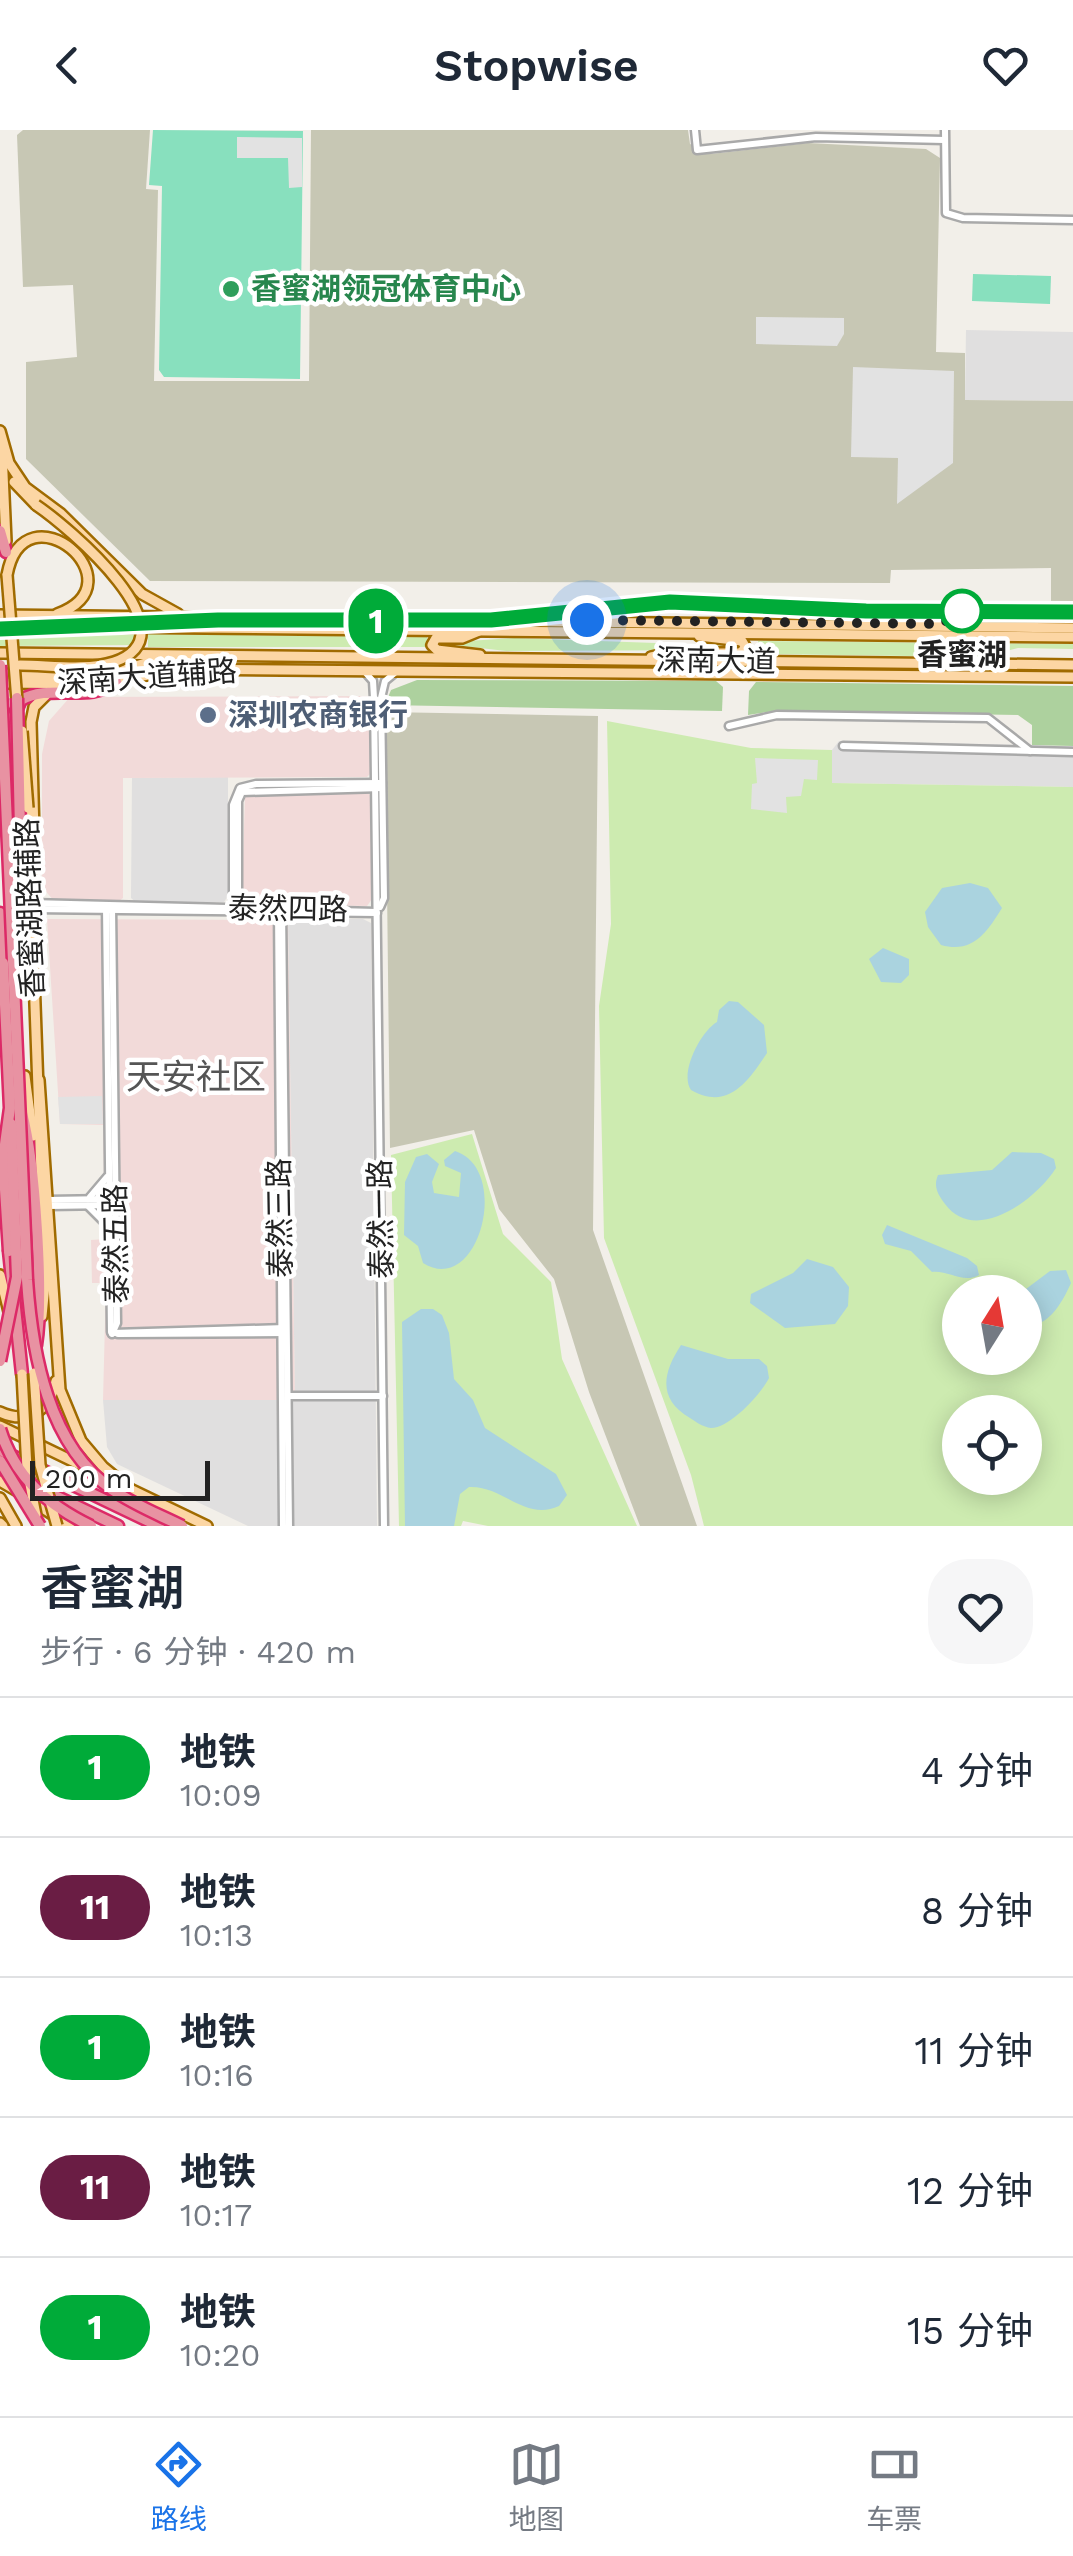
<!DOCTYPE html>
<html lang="zh">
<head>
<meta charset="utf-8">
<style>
  body { margin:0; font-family:"Work Sans","Noto Sans SC",sans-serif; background:#f6f6f7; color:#1f2937; height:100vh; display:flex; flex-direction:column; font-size:38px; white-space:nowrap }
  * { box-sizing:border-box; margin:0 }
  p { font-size:32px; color:#747a83 }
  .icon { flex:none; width:55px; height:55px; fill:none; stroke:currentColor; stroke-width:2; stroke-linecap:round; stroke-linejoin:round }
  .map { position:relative; height:1396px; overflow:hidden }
  .side { display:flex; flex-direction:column; background:#fff; flex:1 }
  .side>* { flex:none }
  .badge { padding:0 20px; border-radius:32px; font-size:35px; line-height:65px }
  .needle { width:65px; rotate:11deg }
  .controls { position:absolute; left:942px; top:1145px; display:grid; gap:20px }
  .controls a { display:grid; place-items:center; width:100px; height:100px; border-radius:50%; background:#fff; box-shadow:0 5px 25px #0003; font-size:50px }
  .scale { position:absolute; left:30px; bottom:25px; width:180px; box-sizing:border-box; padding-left:10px; border:5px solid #222; border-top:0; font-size:28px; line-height:35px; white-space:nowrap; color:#222; -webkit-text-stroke:8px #fff; paint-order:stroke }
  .you { position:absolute; width:50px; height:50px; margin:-25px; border:8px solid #fff; border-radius:50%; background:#1a73e8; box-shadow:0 0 0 15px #1a73e833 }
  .map>.badge { position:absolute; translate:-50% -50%; box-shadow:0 0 0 5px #fff }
  .round { display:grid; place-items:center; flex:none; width:105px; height:105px; border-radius:40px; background:#f6f6f7 }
  .overview { display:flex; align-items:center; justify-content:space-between; height:170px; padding:0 40px }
  h1 { font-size:48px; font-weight:600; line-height:75px }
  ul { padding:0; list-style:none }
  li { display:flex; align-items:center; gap:30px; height:140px; padding:0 40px; border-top:2px solid #e0e1e3 }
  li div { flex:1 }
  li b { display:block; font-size:38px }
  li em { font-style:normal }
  li .badge { min-width:110px; font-weight:700; text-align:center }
  header { display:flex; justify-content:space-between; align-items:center; height:130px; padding:0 40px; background:#fff; font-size:45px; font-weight:600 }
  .dock { display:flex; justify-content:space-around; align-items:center; height:140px; border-top:2px solid #e0e1e3; background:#fff; font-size:28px; color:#747a83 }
  .dock a { display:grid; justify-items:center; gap:5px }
  .dock .on { color:#1a73e8 }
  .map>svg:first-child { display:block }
  .residential { fill:#e0dfdf }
  .commercial { fill:#f2dad9 }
  .construction { fill:#c7c7b4 }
  .grass { fill:#cdebb0; fill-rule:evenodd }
  .forest { fill:#add19e }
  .pitch { fill:#88e0be }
  .parking { fill:#e2e2e2 }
  .water { fill:#aad3df }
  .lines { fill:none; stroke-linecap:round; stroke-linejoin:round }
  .minor-casing { stroke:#a9a9a9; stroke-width:11 }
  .major-casing { stroke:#a06b00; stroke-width:14 }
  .highway-casing { stroke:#dc2a67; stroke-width:15 }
  .minor { stroke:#fff; stroke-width:6 }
  .major { stroke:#fcd6a4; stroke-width:9 }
  .highway { stroke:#e892a2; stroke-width:10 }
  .major-bridge-casing { stroke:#a06b00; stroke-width:14; stroke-linecap:butt }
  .highway-bridge-casing { stroke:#dc2a67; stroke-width:15; stroke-linecap:butt }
  .major-bridge { stroke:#fcd6a4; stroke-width:9 }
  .highway-bridge { stroke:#e892a2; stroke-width:10 }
  .line-casing { stroke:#fff; stroke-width:22 }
  .line { stroke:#00ab39; stroke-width:15 }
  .walk { stroke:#222; stroke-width:10; stroke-dasharray:0 18 }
  .leisure-dot { fill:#2e9e5b; stroke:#fff; stroke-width:4 }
  .stop-dot { fill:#fff; stroke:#00ab39; stroke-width:5 }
  .service-dot { fill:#5c6f8a; stroke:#fff; stroke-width:4 }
  .labels { text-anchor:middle; stroke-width:9; stroke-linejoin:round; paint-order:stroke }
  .leisure-label { font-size:30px; font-weight:bold; fill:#27864d; stroke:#fff; text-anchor:start }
  .stop-label { font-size:30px; font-weight:bold; fill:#222; stroke:#fff }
  .street-label { font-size:30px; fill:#222; stroke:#fff }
  .service-label { font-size:30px; font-weight:bold; fill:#4e5e75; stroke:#fff; text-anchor:start }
  .quarter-label { font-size:35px; fill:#555; stroke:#fff }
</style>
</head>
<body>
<header><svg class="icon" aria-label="back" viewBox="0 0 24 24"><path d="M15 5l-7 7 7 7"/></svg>Stopwise<svg class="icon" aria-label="heart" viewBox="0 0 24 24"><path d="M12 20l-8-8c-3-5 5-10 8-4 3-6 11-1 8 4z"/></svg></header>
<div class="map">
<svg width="1073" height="1396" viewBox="0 0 1073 1396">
  <rect width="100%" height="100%" fill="#f2efe9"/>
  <g class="residential">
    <path d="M966,200L1073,202V271L965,270Z"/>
    <path d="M839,611L1073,616V657L831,653L832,620Z"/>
    <path d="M228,647V766L224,772L137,773L131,768L132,648Z"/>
    <path d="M293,789H363L371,793L377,1396H248L117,1334L107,1317L103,1270H295L288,796Z"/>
  </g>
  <g class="commercial">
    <path d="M372,566V642L367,647L123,648V768L119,771L55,772L42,757V624L49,591L70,567Z"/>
    <path d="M367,661L371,667L372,769L367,776L246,774L242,769L245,665Z"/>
    <path d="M47,789L269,790L276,796H288L295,1270H103L106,1153H92L91,1110L105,1109L103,995L60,994Z"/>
  </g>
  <g class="construction">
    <path d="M23,0H150L146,59L158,60L154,251H309L311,0H688L690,14L711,24L808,13L926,19L940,28L936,222L965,223V270L1073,271V475H1051V438L891,440L890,453L150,451L26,329V232L77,227L73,155L23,157L17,5Z"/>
    <path d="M385,582L598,586L593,1100L697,1396H640L589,1262L554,1149L499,1079L474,1000L390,1018Z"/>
  </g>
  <g class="grass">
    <path d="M0,501L139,503V515L0,516Z"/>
    <path d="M148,504L427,507L428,517H148Z"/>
    <path d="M514,508L740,516L736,520L506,521L437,513Z"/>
    <path d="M758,511L1073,514V519L1018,518L983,527L758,524Z"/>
    <path d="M607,591L751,618L832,620V653L1073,657V1396H704L691,1345L604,1108L599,876L611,794ZM960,1162H1025V1228H960ZM960,1282H1025V1348H960Z"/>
    <path d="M472,1004L503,1104L551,1152L562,1229L637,1396H488L463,1391L461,1396H399L391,1025Z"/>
  </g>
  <g class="forest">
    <path d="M417,550L716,551L723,557L722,581L385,575L391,560Z"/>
    <path d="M756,552L1073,556V616L1032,615V595L1018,585L774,581L748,585L749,561Z"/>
  </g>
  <g class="pitch">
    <path d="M153,0L303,1L300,249L164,247L159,240L162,56L149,55Z"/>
    <path d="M973,144L1051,146L1050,174L972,171Z"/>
  </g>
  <g class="parking">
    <path d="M237,7L302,8V57L289,58L288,28H237Z"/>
    <path d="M756,187L844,188V204L837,216L756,214Z"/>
    <path d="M853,237L954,241L953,333L897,374L898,328L851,327Z"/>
    <path d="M755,628L818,630L817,650L804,649L801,666L786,667L787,683L751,679L752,654L757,653Z"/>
    <path d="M102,966L103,994H60L58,967Z"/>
  </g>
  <g class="water">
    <path d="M970,753L988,758L1002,778C987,802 973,824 941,815L928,797L925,782L942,758Z"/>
    <path d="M883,818L909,829V845L901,853L881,852L869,829Z"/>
    <path d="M729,871L738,872L764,895L767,923C748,952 728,981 691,960C679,943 701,901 717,892L719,880Z"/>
    <path d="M455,1021C512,1039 479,1168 423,1133L418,1116L404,1105L405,1052L416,1027L427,1024L439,1034L432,1052L434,1063L459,1067L461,1043L445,1036L444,1030Z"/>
    <path d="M1012,1022L1041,1023L1054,1029L1056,1038C1036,1070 975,1115 945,1074C938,1064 933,1057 938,1045L992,1040Z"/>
    <path d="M887,1095L967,1128L977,1136L979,1145C963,1154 948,1140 932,1142L911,1121L885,1114L882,1105Z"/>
    <path d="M807,1129L833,1137L849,1157L848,1176L835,1194L785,1198L750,1173L751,1164L793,1143Z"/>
    <path d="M1066,1140L1071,1153C1062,1173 1049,1196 1025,1197L1022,1162L1050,1141Z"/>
    <path d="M421,1179H433L442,1185L449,1203L454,1249L473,1270L485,1298L556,1344L567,1365L559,1376C525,1392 503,1355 469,1357L460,1364L454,1396H405L402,1192Z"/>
    <path d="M681,1215L728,1229H759L767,1236L769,1248C761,1264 730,1298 711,1298C703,1297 696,1292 690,1288C658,1269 662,1244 681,1215Z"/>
  </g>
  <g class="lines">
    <defs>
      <g id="minor">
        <path d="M695,0L697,20L816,7L944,10"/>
        <path d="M945,0L946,83L963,88L1073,90"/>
        <path d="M364,541L373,551L374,568L384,1396"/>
        <path d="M729,596L777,585L988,588L1030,621"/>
        <path d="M843,616L1073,622"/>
        <path d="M31,773L376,782"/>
        <path d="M106,777L111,1202"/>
        <path d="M380,777L384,768L381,568L385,551L396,542"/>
        <path d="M238,778V671L242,662L382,658"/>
        <path d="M31,779L377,783"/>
        <path d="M278,779L283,1396"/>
        <path d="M282,779L289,1396"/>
        <path d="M233,782V675L240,658L256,654L382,653"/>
        <path d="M90,1067L107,1047"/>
        <path d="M48,1070L109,1069"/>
        <path d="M48,1076L112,1075"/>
        <path d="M88,1076L107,1095"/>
        <path d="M113,1203L285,1198"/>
        <path d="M112,1204L117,1193L112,777"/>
        <path d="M118,1204L285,1203"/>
        <path d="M288,1266H383"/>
      </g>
      <g id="major">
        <path d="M0,301L9,333L25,357L60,383L142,464L178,484"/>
        <path d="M2,321L6,411"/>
        <path d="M14,352L36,375"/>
        <path d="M7,445C24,353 143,453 57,484"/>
        <path d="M0,485L1073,498"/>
        <path d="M0,496L1073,507"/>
        <path d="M479,501L462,508H436L432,515L437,520L480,525"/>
        <path d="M0,523L1073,535"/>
        <path d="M651,527L669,523H740L746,518L742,511L699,506"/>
        <path d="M114,543L161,528"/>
        <path d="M0,544L122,547"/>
        <path d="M0,553L105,554L176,539L1073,547"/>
        <path d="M28,678L45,1155L42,1186"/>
        <path d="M34,703L31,592L34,577L46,565"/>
        <path d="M25,946L33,1006"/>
        <path d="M39,950L60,1260L81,1311L103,1337L131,1360"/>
        <path d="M0,1145L10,1186"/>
        <path d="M0,1282C28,1295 50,1280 56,1251"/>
        <path d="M0,1296L87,1338"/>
        <path d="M0,1351L19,1362"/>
        <path d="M128,1358L207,1396"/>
        <path d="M0,1368L16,1396"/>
        <path d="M32,1371L70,1396"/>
        <path d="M0,1393L3,1396"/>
      </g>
      <g id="highway">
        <path d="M0,401L6,422"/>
        <path d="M15,663L11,592L21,570C50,553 90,573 116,552"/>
        <path d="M0,783L3,833"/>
        <path d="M15,822L21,775L19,694"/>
        <path d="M22,983C35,1033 44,1164 36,1215"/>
        <path d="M9,1121L22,1244"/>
        <path d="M0,1320L159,1396"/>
        <path d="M5,1342L118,1396"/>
      </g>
    </defs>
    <use href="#minor" class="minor-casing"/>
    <use href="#major" class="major-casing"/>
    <use href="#highway" class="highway-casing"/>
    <use href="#minor" class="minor"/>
    <use href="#major" class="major"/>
    <use href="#highway" class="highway"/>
    <defs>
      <g id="major-bridge">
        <path d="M7,445L17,571"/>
        <path d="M20,535C49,535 86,541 114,532C197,504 67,396 36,375"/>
        <path d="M22,601L28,678"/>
        <path d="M34,1243L40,1335L57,1396"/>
        <path d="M22,1244L27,1339L36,1385"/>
      </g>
      <g id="highway-bridge">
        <path d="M0,535L27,1150C32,1223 48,1316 113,1360C134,1375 160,1385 182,1396"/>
        <path d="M17,568L20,699"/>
        <path d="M3,833L10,978L3,1029L9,1121"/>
        <path d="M0,1231L17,1147L11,994"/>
        <path d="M0,1299C15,1347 46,1374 91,1396"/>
        <path d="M0,1331L40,1396"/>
      </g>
    </defs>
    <use href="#major-bridge" class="major-bridge-casing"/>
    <use href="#highway-bridge" class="highway-bridge-casing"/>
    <use href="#major-bridge" class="major-bridge"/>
    <use href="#highway-bridge" class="highway-bridge"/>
  </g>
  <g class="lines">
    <defs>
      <path id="line" d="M0,499L218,490H491L670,472L866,481L1073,482"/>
    </defs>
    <use href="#line" class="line-casing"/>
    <use href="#line" class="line"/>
    <path class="walk" d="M587,490L942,494L962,481"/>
  </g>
  <circle class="leisure-dot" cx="231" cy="159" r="10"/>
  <circle class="stop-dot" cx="962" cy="481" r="20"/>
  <circle class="service-dot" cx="208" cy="585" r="10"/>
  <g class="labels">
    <g class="leisure-label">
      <text x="251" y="169">香蜜湖领冠体育中心</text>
    </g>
    <g class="stop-label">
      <text x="962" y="535">香蜜湖</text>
    </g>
    <g class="street-label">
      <text transform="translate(716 531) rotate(1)" y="10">深南大道</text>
      <text transform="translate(147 547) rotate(-4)" y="10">深南大道辅路</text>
      <text transform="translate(30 778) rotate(-92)" y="10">香蜜湖路辅路</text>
      <text transform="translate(288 779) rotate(1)" y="10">泰然四路</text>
      <text transform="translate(280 1088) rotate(-91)" y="10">泰然三路</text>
      <text transform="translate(381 1089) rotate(-91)" y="10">泰然一路</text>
      <text transform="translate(116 1114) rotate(-91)" y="10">泰然五路</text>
    </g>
    <g class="service-label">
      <text x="228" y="595">深圳农商银行</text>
    </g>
    <g class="quarter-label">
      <text x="196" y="959">天安社区</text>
    </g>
  </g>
</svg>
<div class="controls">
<a><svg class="needle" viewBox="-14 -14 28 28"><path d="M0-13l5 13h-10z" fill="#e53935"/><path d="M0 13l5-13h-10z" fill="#747a83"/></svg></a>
<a><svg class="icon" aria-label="locate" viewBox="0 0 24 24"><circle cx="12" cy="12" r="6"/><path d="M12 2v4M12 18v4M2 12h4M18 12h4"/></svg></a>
</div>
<div class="scale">200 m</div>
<div class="you" style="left:587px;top:490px"></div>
<b class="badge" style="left:376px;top:491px;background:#00ab39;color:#fff">1</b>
</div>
<section class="side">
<div class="overview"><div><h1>香蜜湖</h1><p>步行 · 6 分钟 · 420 m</p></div><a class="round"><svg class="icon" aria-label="heart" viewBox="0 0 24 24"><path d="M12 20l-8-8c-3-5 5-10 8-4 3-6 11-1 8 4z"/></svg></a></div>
<ul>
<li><span class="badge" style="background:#00ab39;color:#fff">1</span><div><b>地铁</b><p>10:09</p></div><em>4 分钟</em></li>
<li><span class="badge" style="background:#6a1d44;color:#fff">11</span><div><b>地铁</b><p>10:13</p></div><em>8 分钟</em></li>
<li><span class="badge" style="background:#00ab39;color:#fff">1</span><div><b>地铁</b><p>10:16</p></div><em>11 分钟</em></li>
<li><span class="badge" style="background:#6a1d44;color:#fff">11</span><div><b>地铁</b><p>10:17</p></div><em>12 分钟</em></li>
<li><span class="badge" style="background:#00ab39;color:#fff">1</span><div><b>地铁</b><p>10:20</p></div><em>15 分钟</em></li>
</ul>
</section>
<nav class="dock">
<a class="on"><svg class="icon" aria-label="directions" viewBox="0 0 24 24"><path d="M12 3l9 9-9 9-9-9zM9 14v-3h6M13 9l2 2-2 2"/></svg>路线</a>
<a><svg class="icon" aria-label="map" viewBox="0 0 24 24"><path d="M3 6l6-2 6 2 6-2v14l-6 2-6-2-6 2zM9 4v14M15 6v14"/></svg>地图</a>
<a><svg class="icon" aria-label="tickets" viewBox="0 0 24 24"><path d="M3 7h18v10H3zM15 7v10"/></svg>车票</a>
</nav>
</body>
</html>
